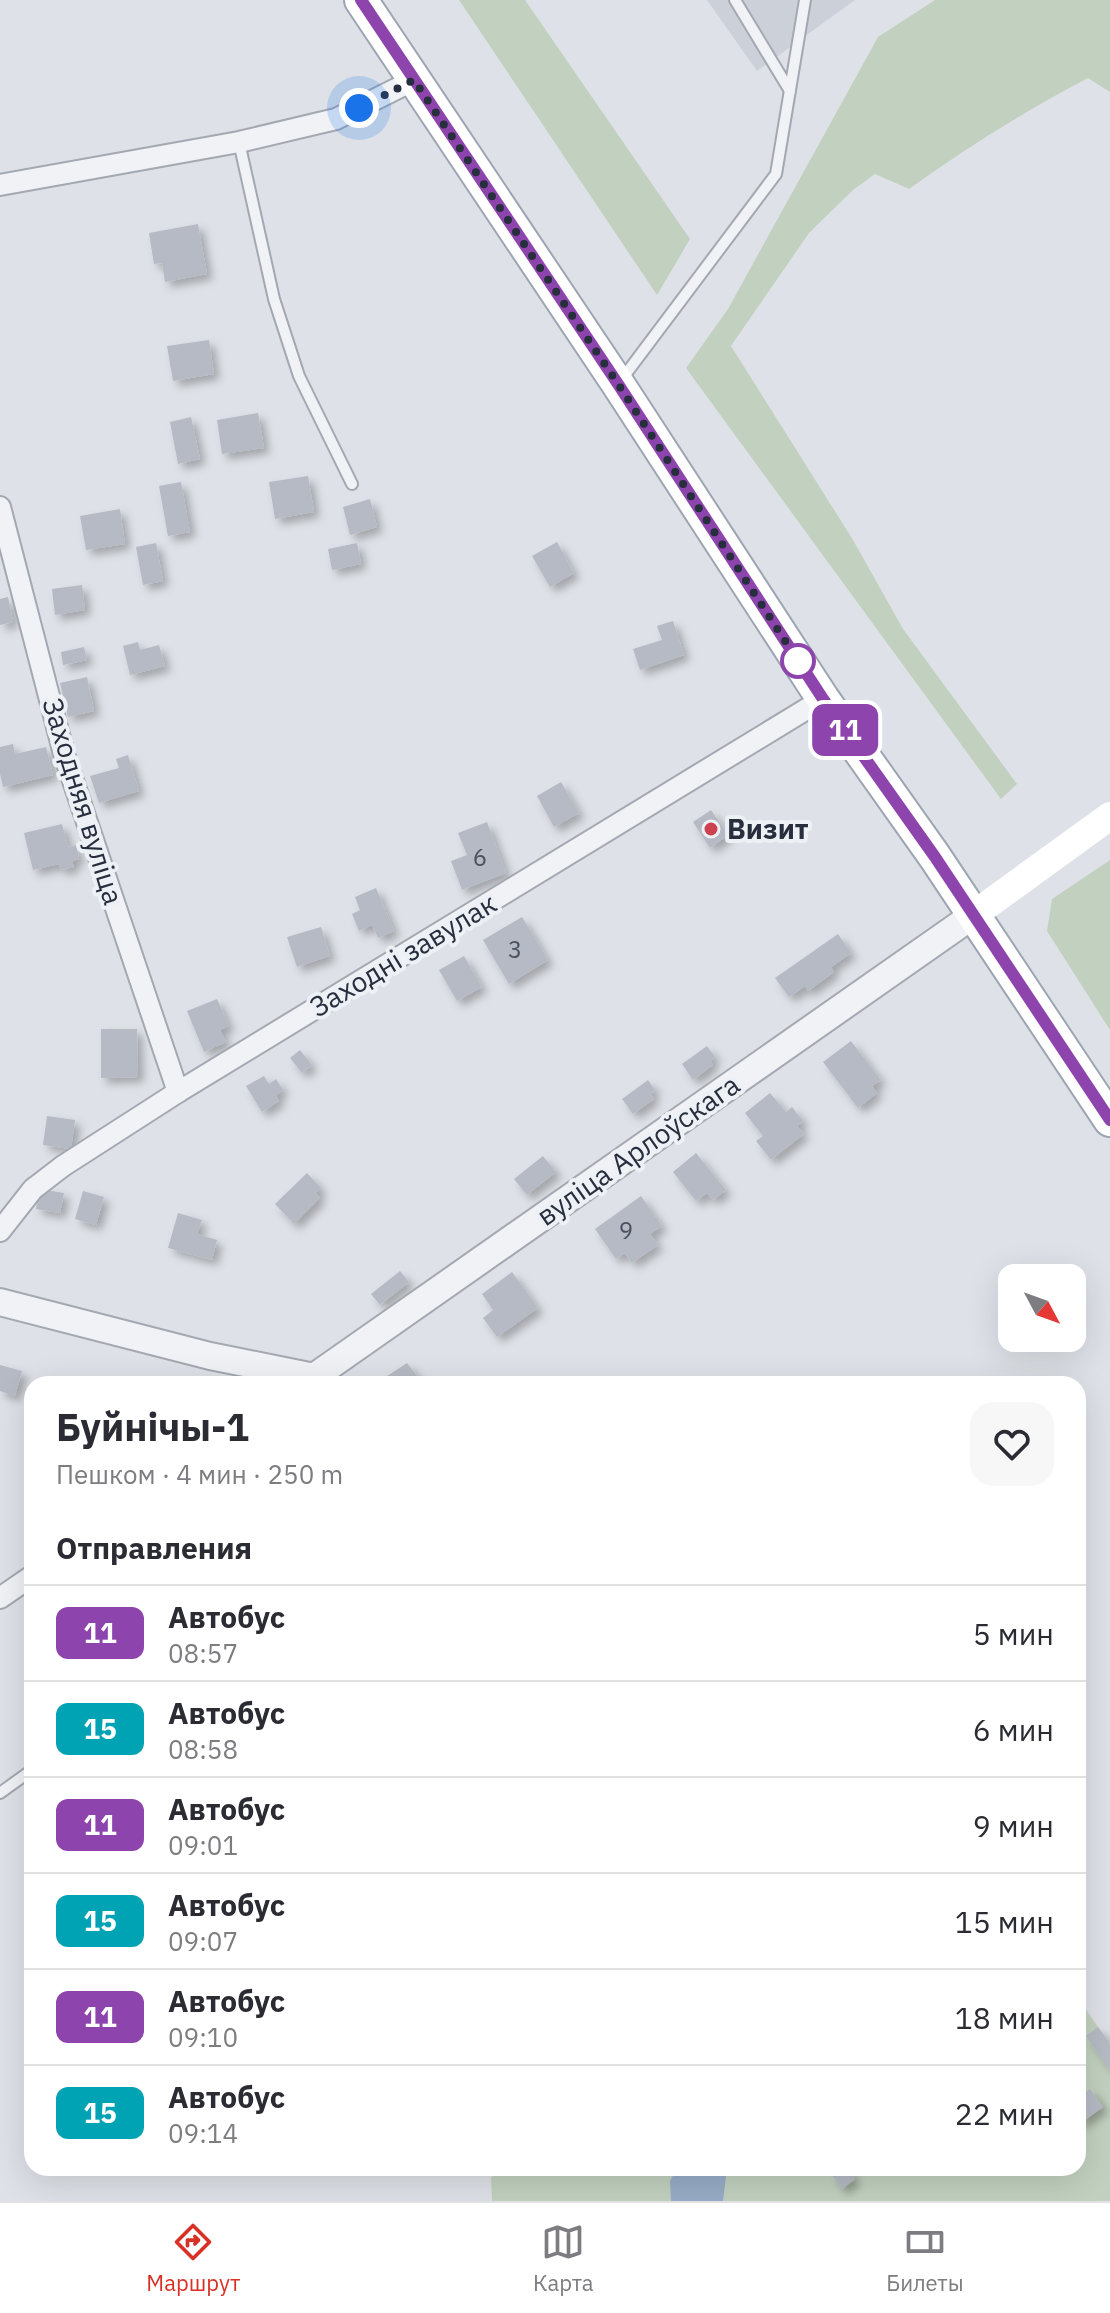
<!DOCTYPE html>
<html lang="ru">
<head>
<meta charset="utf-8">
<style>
  body { margin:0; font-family:"IBM Plex Sans",sans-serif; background:#f7f7f7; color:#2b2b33; height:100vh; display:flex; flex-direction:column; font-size:30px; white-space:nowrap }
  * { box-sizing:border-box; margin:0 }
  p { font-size:26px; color:#7c7c81 }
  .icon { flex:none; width:44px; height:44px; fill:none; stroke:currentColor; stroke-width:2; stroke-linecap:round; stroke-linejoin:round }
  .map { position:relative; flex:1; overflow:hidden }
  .drawer { position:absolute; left:24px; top:1376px; width:1062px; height:800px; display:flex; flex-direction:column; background:#fff; border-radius:24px; box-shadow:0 8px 32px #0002 }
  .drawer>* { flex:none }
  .badge { padding:0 16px; border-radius:12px; font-size:28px; line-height:52px }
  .needle { width:52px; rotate:131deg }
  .tools { position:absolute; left:998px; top:1264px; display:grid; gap:16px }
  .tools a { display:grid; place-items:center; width:88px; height:88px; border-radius:16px; background:#fff; box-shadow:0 8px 32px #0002; font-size:40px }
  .you { position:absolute; width:40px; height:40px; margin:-20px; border:6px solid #fff; border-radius:50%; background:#1a73e8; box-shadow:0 0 0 12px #1a73e833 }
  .map>.badge { position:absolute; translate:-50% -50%; box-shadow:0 0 0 4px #fff }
  h2 { padding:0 32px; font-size:30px; line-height:72px }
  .round { display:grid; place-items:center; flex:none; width:84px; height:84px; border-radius:24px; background:#f7f7f7 }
  .headline { display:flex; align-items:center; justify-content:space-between; height:136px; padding:0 32px }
  h1 { font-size:38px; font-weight:700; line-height:60px }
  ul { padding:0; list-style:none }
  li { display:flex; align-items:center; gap:24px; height:96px; padding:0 32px; border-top:2px solid #e1e1e2 }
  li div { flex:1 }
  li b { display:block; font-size:30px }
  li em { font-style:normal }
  li .badge { min-width:88px; font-weight:700; text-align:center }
  .menu { display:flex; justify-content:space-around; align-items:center; height:112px; border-top:2px solid #e1e1e2; background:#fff; font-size:22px; color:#7c7c81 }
  .menu a { display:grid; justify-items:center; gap:4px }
  .menu .active { color:#d93025 }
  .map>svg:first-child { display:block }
  .built { fill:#ccd0d9 }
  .green { fill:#c2d1bf }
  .water { fill:#98adc8 }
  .building { fill:#b5bac4; filter:url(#shadow) }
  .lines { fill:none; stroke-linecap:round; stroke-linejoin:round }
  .service-casing { stroke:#a3a8b1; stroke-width:14 }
  .minor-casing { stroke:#a3a8b1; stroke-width:24 }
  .tertiary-casing { stroke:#a3a8b1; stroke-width:30 }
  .primary-casing { stroke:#9da5b3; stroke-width:36 }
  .service { stroke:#f0f2f6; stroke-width:10 }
  .minor { stroke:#f0f2f6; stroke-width:20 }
  .tertiary { stroke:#f0f2f6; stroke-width:26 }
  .secondary { stroke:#fff; stroke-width:28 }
  .primary { stroke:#fff; stroke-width:32 }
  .line-casing { stroke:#fff; stroke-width:18 }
  .line { stroke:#8e44ad; stroke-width:12 }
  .walk { stroke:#272e3e; stroke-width:8; stroke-dasharray:0 14.4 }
  .stop-dot { fill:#fff; stroke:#8e44ad; stroke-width:4 }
  .poi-dot { fill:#cd4250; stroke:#edf0f5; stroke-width:3 }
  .labels { text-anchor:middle; stroke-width:8; stroke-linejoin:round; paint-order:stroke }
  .number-label { font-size:24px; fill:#4a5160 }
  .street-label { font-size:28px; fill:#272e3e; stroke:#edf0f5 }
  .poi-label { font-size:28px; font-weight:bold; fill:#272e3e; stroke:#edf0f5; text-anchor:start }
</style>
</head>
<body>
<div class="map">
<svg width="1110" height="2201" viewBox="0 0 1110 2201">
  <defs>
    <filter id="shadow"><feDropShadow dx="5.5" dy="5.5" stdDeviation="4" flood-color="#0004"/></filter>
  </defs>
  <rect width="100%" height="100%" fill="#dee1e7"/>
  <path class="built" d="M707,0H855L757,71Z"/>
  <g class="green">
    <path d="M459,0H525L690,239L657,295Z"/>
    <path d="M935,0H1110V92L1088,78C1025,111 966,148 909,189L875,174L853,190L809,233L731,346L853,540L903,629L1017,784L1001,799L686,368L728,309L878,37Z"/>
    <path d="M1110,860V1030L1047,931L1052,899Z"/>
    <path d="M1078,1998L1110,2044V2201H492L491,2177L510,2168H1078Z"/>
  </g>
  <path class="water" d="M677,2168H727L723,2201H671L670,2181Z"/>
  <g class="building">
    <path d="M198,224L207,274L165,282L162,263L154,264L149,233Z"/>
    <path d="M209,340L214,374L173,381L167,346Z"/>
    <path d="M258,413L264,448L222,454L217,420Z"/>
    <path d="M191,417L200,459L178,464L170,422Z"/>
    <path d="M308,476L314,512L275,519L269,482Z"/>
    <path d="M181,482L190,532L168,536L159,486Z"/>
    <path d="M370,499L377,527L350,535L343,507Z"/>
    <path d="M120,509L125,544L86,550L80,516Z"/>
    <path d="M557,542L574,573L550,587L532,556Z"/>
    <path d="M156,543L163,581L143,585L136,547Z"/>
    <path d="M357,543L361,564L332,570L328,549Z"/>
    <path d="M82,585L85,610L55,615L52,589Z"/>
    <path d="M8,597L13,622L0,625V599Z"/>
    <path d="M673,621L684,655L640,670L633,649L662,640L657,626Z"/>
    <path d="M138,642L140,650L159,645L165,666L130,675L123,646Z"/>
    <path d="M84,647L87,660L63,665L61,652Z"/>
    <path d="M87,677L94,711L68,717L60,683Z"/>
    <path d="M13,744L15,754L46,747L53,775L3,787L0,774V747Z"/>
    <path d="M128,755L139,791L99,803L90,776L119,768L116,759Z"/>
    <path d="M561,782L579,813L554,827L537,796Z"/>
    <path d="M711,810L728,835L710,848L693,822Z"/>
    <path d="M487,822L506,873L462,890L451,861L467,855L458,833Z"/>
    <path d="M62,824L68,847L76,845L79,859L72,861L74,867L61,870L59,864L33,870L24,833Z"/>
    <path d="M376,888L394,931L378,938L372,925L359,931L352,914L360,910L355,897Z"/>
    <path d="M522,917L548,960L509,984L483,940Z"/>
    <path d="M321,927L330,956L297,967L287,937Z"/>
    <path d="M838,934L851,953L831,967L834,972L808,991L805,986L789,997L775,978Z"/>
    <path d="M464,956L482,987L457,1001L439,970Z"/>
    <path d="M217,999L229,1026L220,1030L226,1042L204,1052L187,1011Z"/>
    <path d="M101,1029H137L138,1077L101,1078Z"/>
    <path d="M851,1041L881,1080L872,1086L877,1093L858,1108L823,1062Z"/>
    <path d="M707,1046L715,1057L710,1061L713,1065L693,1080L682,1064Z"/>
    <path d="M300,1050L312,1065L302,1073L290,1058Z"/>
    <path d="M264,1076L269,1084L276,1079L283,1090L276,1095L279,1101L262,1112L246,1086Z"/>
    <path d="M648,1080L655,1090L650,1094L654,1099L633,1114L622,1099Z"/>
    <path d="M770,1093L786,1112L792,1107L803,1121L797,1126L804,1134L771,1160L756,1141L763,1136L745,1113Z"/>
    <path d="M47,1116L75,1120L71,1149L43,1145Z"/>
    <path d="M696,1153L726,1190L713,1200L707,1193L696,1201L673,1172Z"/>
    <path d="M543,1156L556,1172L527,1195L514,1179Z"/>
    <path d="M307,1173L321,1188L316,1193L320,1198L294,1224L275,1204Z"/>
    <path d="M39,1189L64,1193L60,1213L36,1209Z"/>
    <path d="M83,1191L104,1197L96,1225L75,1219Z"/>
    <path d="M641,1196L662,1226L650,1234L658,1245L632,1263L625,1253L616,1259L595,1229Z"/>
    <path d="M178,1213L202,1220L197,1234L217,1240L212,1260L168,1248Z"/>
    <path d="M400,1271L409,1282L380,1305L371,1294Z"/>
    <path d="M512,1272L538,1308L497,1337L483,1318L493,1310L482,1294Z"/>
    <path d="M407,1363L423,1384H375Z"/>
    <path d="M0,1365L22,1371L15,1396L0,1391Z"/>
    <path d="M1098,2027L1110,2044V2071L1086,2036Z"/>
    <path d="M1090,2089L1103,2107L1078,2125V2098Z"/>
    <path d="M840,2168H847L855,2179L842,2189L832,2175Z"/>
  </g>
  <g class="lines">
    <defs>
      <g id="service">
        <path d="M735,0L790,91"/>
        <path d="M239,142L274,299L299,376L352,484"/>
        <path d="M622,379L776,174L805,0"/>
        <path d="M0,1793L32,1770"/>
      </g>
      <g id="minor">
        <path d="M0,185L239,142L336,119L414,80"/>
        <path d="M0,507L64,754L178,1092"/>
        <path d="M0,1231L33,1189L63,1166L178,1092L823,699"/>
        <path d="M0,1598L32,1576"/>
      </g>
      <path id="tertiary" d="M0,1302L210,1356L314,1377L972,916"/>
      <path id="primary" d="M361,0L618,384L823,699L935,857L1110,1120"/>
    </defs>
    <use href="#service" class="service-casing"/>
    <use href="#minor" class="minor-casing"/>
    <use href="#tertiary" class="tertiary-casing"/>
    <use href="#primary" class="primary-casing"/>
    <use href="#service" class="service"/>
    <use href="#minor" class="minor"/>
    <use href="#tertiary" class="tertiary"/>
    <path class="secondary" d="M972,916L1110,816"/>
    <use href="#primary" class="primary"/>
  </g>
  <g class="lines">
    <defs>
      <path id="line" d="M361,0L618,384L823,699L935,857L1110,1120"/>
    </defs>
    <use href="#line" class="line-casing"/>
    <use href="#line" class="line"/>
    <path class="walk" d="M359,108L414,80L618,384L806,673L798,661"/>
  </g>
  <circle class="stop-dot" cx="798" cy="661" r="16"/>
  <circle class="poi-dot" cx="711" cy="829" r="8"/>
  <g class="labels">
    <g class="number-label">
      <text x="480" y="866">6</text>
      <text x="515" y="958">3</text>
      <text x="626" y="1239">9</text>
    </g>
    <g class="street-label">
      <text transform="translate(83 801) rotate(73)" y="10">Заходняя вуліца</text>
      <text transform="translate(403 955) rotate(-31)" y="10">Заходні завулак</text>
      <text transform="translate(638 1150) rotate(-35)" y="10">вуліца Арлоўскага</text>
    </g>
    <g class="poi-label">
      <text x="727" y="839">Визит</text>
    </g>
  </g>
</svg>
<div class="tools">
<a><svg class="needle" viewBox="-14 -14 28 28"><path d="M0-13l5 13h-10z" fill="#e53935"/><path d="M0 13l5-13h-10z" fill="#7c7c81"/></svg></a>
</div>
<div class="you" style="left:359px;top:108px"></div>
<b class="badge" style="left:845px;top:730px;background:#8e44ad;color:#fff">11</b>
<section class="drawer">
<div class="headline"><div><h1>Буйнічы-1</h1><p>Пешком · 4 мин · 250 m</p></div><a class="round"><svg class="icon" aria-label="heart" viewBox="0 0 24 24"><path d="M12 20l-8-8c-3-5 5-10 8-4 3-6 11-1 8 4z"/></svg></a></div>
<h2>Отправления</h2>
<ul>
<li><span class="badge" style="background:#8e44ad;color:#fff">11</span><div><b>Автобус</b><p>08:57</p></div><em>5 мин</em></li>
<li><span class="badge" style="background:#00a3b4;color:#fff">15</span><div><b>Автобус</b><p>08:58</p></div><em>6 мин</em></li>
<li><span class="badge" style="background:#8e44ad;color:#fff">11</span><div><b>Автобус</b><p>09:01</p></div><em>9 мин</em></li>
<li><span class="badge" style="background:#00a3b4;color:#fff">15</span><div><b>Автобус</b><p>09:07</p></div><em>15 мин</em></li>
<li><span class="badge" style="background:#8e44ad;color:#fff">11</span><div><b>Автобус</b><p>09:10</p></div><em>18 мин</em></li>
<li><span class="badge" style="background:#00a3b4;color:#fff">15</span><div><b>Автобус</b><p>09:14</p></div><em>22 мин</em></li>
</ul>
</section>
</div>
<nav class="menu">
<a class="active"><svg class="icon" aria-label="directions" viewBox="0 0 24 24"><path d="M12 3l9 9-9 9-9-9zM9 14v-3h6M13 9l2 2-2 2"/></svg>Маршрут</a>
<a><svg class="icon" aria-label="map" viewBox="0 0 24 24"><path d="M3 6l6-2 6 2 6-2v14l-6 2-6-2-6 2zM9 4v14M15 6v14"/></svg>Карта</a>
<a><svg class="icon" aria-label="tickets" viewBox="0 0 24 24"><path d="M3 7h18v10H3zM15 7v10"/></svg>Билеты</a>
</nav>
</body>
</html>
